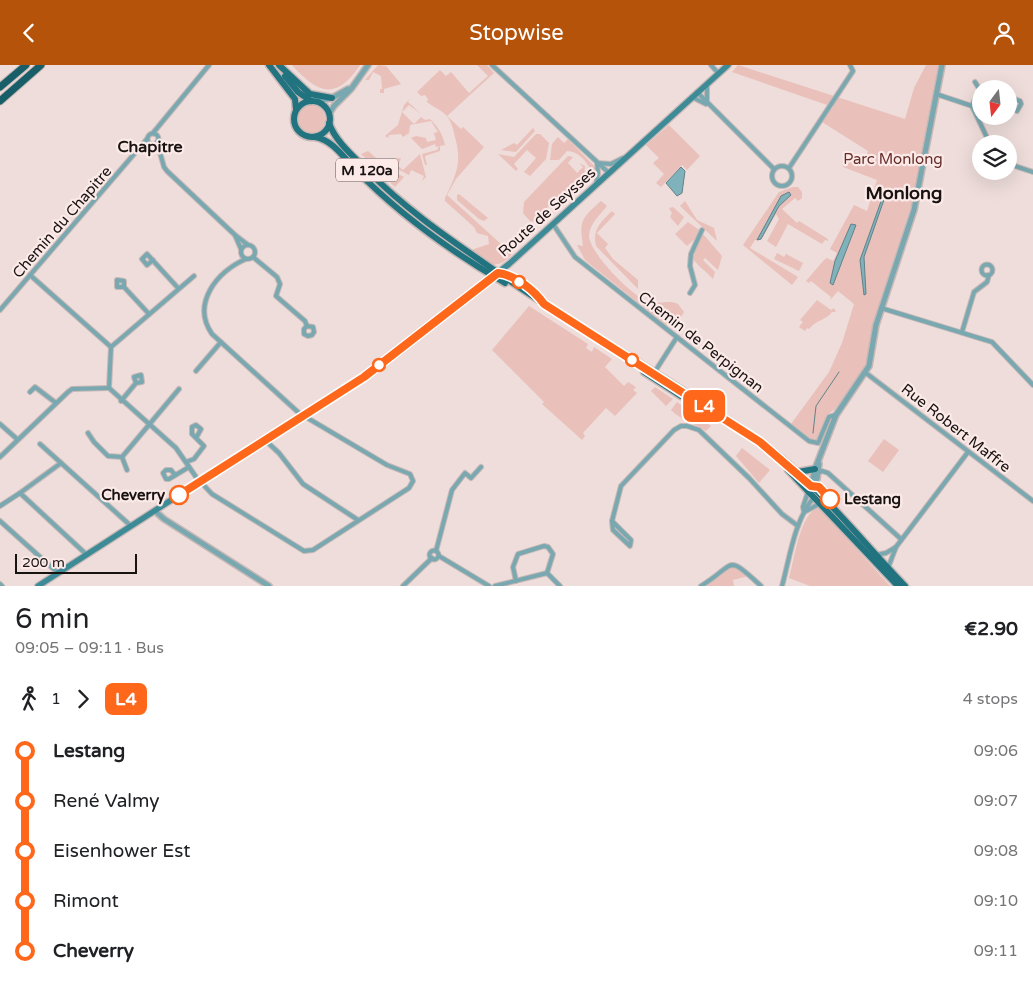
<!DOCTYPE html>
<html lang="en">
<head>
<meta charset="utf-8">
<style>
  body { margin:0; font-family:"Varela Round",sans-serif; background:#f2f2f2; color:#202124; height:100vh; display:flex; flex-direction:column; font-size:19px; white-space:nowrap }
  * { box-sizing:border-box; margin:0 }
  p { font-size:16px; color:#757577 }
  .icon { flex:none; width:28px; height:28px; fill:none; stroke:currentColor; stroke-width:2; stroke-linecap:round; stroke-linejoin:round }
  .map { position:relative; height:521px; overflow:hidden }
  .panel { display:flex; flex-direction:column; background:#fff; flex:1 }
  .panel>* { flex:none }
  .badge { padding:0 10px; border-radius:8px; font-size:18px; line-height:32px }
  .needle { width:32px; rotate:195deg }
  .controls { position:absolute; left:972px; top:15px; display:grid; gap:10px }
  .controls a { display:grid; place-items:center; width:45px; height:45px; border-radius:50%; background:#fff; box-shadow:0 5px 20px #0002; font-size:25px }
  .scale { position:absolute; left:15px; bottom:12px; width:122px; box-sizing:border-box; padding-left:5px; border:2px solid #181211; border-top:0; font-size:14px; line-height:18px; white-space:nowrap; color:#181211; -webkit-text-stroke:4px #fbeae8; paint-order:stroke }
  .map>.badge { position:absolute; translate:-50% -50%; box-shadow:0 0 0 2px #fff }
  .legs { display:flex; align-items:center; gap:8px; height:55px; padding:0 15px; font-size:16px }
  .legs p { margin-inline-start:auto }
  .summary { display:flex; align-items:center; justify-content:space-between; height:85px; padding:0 15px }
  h1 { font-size:28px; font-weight:600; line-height:38px }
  ul { padding:0 15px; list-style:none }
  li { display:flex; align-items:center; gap:18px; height:50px; font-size:19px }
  li i { display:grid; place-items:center; width:8px; height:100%; margin:0 6px; background:currentColor }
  li i::after { content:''; width:12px; height:12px; margin:-6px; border:4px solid; border-radius:50%; background:#fff }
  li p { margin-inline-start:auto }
  li:first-child i { background:linear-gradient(#0000 50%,currentColor 0) }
  li:last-child i { background:linear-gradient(currentColor 50%,#0000 0) }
  header { display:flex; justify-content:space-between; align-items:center; height:65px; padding:0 15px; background:#b45309; color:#fff; font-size:22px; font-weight:600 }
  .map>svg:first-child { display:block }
  .green { fill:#e9c0ba }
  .water { fill:#80b2bb; stroke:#618288 }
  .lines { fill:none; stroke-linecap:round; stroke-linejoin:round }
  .stream { stroke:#618288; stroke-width:1 }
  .minor-casing { stroke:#c7b8b6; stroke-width:6 }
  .tertiary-casing { stroke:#c7b8b6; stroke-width:8 }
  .secondary-casing { stroke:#c7b8b6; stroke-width:8 }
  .primary-casing { stroke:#c7b8b6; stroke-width:9 }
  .motorway-casing { stroke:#c7b8b6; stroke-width:9 }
  .minor { stroke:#79a8b0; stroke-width:4 }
  .tertiary { stroke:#79a8b0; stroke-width:5 }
  .secondary { stroke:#3d8b97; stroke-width:5.5 }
  .primary { stroke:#21737f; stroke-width:6 }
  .motorway { stroke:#175e68; stroke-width:7 }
  .line-1-casing { stroke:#fff; stroke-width:11 }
  .line-1 { stroke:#ff671b; stroke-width:8 }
  .stop-1-dot { fill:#fff; stroke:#ff671b; stroke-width:2.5 }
  .labels { text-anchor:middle; stroke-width:4.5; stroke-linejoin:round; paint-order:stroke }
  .shield { fill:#fbeae8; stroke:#5c5352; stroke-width:1 }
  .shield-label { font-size:14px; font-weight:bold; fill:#181211 }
  .park-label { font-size:15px; fill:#652b27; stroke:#fbeae8 }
  .street-label { font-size:15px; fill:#181211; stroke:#fbeae8 }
  .stop-label { font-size:15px; font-weight:bold; fill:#181211; stroke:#fbeae8; text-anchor:end }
  .neighbourhood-label { font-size:16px; font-weight:bold; fill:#181211; stroke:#fbeae8 }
  .quarter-label { font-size:18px; font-weight:bold; fill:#181211; stroke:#fbeae8 }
</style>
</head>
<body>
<header><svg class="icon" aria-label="back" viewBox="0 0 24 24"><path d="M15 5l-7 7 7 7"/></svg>Stopwise<svg class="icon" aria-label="person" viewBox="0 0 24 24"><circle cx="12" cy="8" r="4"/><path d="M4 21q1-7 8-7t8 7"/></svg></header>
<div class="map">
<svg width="1033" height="521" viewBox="0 0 1033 521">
  <rect width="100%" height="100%" fill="#eeddda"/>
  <g class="green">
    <path d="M292,0H360C336,36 318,29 292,0Z"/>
    <path d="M378,0L386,1L401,19L384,24V28H380V24H382L381,11L373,7L369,15H365Z"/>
    <path d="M477,0H487L494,8L447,51L461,64L463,62L484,82L456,114L447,130L512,189C498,206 488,200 472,187L474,184L489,179L488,171L477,168L474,162L445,136V133C457,109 462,97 455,72C453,64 452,57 446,50C440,44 433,42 427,37L428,34L425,30L421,31L417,27L440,5L446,11L451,7L469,28L488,11Z"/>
    <path d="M738,0L905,54L914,23L926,0H938L911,141L878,242L864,305L835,344L827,350L817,375H812L791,359L829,307L842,278L854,239L838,226L830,235L831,232L811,216L809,218L806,216L824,195L827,193L833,196L837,188L830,184L854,140L867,146L877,115L843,102L842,96L847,92L864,97L868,86L822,57L833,42L732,7Z"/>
    <path d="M410,34L408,37L421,49L409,40L402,47L414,59L421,52L425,55L430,54C438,62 442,68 445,80L440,81V86L425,91L427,100H425L422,89L437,85L439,81L436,82L435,79L422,84L411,73L416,71L426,73L427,77L436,75L434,68L438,67L431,56L410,60L409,68L403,72L401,69L389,70L388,73L385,71L398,60L404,40Z"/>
    <circle cx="311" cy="54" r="14"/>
    <path d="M669,60L700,91L687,105L682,100L661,122L656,118L664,109L653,98L659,93L646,80Z"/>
    <path d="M533,63L535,66L516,87L501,85L514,78L517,80Z"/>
    <path d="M536,69H540L549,78L546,94L530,111L524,107L536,93L527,85L514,99L518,104L516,106L498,89L514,92Z"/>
    <path d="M558,72L564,78L568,74L595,102L594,111L574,131L572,129L588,112L590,104C586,95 577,86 567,86L559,95H550L552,79Z"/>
    <path d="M368,86L390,105L404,112L395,122L361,89Z"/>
    <path d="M420,89L426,112L422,116L424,111L411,105L409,110L388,99L393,94L401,93L398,101L403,105Z"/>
    <path d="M568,91L573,92L568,98L577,108L583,102L579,98L585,101L584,112L569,126L562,136L556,132L561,138L558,136L554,140L556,143L551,139L547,143V152L539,158L530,156L523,148L524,137Z"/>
    <path d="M793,122H798L802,127V133L798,136L795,133L782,144L797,158L799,156L828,174V176L825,175L822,179L788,159L776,182L767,176L779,154L776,149L761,175H755L750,183L798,212L792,220L743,180L779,127Z"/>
    <path d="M459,129L488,153L484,156L479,154L457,135V130Z"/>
    <path d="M601,136L607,141C600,150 590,158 589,170C588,187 632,231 648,237C659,240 668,234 678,239L684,247L678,257L666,260L585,195L577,180L583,181C579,155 582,153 601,136Z"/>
    <path d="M685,136L697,155L714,163L717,176L680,141Z"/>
    <path d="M673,142L684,152L678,161L670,152L672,148L669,143Z"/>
    <path d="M612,146L615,149L597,168L608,179L605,183L613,194L638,215V224L596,181C592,164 601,157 612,146Z"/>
    <path d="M688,157L699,165L697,172L687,181L675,169Z"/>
    <path d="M703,169L722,191L718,205L705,193L703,195L715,207L713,214C690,190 688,200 703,169Z"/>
    <path d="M777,188L784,192L786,189L803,198L799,206L774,194Z"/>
    <path d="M817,235L831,245L834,243L836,247H832C825,256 817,254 809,264L807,263L805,266L799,262L803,257L800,255Z"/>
    <path d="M529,241L588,279L586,283L592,287L594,282L612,294L605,302L624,321L628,317L636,322L633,325L637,328L615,351L606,343L583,368L585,371L582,375L542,339L544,337L492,285Z"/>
    <path d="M655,322L673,334L666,341L651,326Z"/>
    <path d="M677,337L711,361L706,366C694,358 682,356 671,345Z"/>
    <path d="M884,374L899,385L883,407L868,396Z"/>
    <path d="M742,383L770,405L759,418L736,391Z"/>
    <path d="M818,443L824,448L890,521H810L789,513C794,496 800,448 818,443Z"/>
    <path d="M738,501L748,511L733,515L734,521H703L718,512L727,502Z"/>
  </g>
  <g class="water">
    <path d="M681,102L685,106L682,128L677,131L666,118Z"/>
    <path d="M789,127L791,130L779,141L761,174L757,175L781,131Z"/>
    <path d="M884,128L886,129L864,192L866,229L864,230L860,195Z"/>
    <path d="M851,159L856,160L833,220L830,218L835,196Z"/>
  </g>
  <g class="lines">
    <path class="stream" d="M813,368L816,341L839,307"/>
    <defs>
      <g id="minor">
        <path d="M492,0L609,108"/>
        <path d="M711,0L718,8"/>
        <path d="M975,17L980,25"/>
        <path d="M707,20V38"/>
        <path d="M697,27L774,104"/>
        <path d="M936,29L972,41L990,79"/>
        <path d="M692,32L706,39"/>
        <path d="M1009,32L1020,36L1021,39L1017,46L1010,42L1013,34"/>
        <path d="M972,41L977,29L981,25"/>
        <path d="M153,68L209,0"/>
        <circle cx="153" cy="74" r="5.5"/>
        <path d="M157,77L164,102L167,106L235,170L248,180"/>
        <path d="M1009,99L1033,107"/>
        <circle cx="782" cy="111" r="10"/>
        <path d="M789,103L853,6L850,0"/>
        <path d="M596,120L598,108L597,98L611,99L623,93"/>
        <path d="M553,159L575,192L809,376L818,378L829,352L836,350"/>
        <path d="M235,170L241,184"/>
        <circle cx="248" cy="187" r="7"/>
        <path d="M253,192L277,212L280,219L276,231L305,256L307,261L313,262L314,267L312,270L308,271L304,269V264L307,261"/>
        <path d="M153,195L147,200L142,194L147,189L178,223"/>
        <circle cx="987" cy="205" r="5.5"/>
        <path d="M30,210L111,282L109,323"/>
        <path d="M124,222H117V215L124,216V222L149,249"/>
        <path d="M690,228L695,220L690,201L691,189L702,165"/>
        <path d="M881,243L992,277L1033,320"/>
        <path d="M0,245L147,74"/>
        <path d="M962,267L974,227L987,217L989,210"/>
        <path d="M111,282L194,211"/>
        <path d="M196,306L221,277"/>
        <path d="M654,308L677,272"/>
        <path d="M866,308L1033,436"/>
        <path d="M109,323L176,383L196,412L212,429L304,486L313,485L409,423L413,416L410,409L387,400L299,348L212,269C191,239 217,206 246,194"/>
        <path d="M30,327L35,322L56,338"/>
        <path d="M121,336L136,318L142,317L141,310L134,312L136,318"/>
        <path d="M0,359L17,374"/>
        <path d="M88,368L94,377L108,391L122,392L179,324"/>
        <path d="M265,375L279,388L303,419L358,455"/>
        <path d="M40,379L131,461"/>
        <path d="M0,392L68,327L72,324L109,323"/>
        <path d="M122,392L127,405"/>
        <path d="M186,397L194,394L204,381L192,369V362L196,360L201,364L196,373"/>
        <path d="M818,408L822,406L828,408L901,474"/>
        <path d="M175,410L171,405H166L163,408L166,414H169L189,402"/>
        <path d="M20,428L61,398"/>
        <path d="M0,441L20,428L87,490"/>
        <path d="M806,446L819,439"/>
        <path d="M804,447L803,442L808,427"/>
        <path d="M0,456L58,508"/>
        <path d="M612,456L613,465L630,481L631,475L612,456L621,421L674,365L681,361H687L699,365L749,413L782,449L798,461"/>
        <circle cx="434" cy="490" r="4.5"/>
        <path d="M436,486L452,425L465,408L471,413L481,402"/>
        <path d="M876,490L886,488L896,482"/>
        <path d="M439,491L489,521"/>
        <path d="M888,503L896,482L968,387"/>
        <path d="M516,516L513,502L518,489L544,481L548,482L553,489L547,508"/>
        <path d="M0,519L2,521"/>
        <path d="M403,521L432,493"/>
        <path d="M495,521L547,508L560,521"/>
        <path d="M701,521C736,500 725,487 761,521"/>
        <path d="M782,521C790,492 794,456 814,432"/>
      </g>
      <g id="tertiary">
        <path d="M316,36L332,33L348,24"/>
        <path d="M329,49L334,41L351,24L368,0"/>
        <path d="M812,420L817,414L819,399"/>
        <path d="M811,421L815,404L836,350L869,301L876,260L914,145L942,0"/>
        <path d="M155,446L164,454L269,521"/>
      </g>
      <path id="secondary" d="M38,521L379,301L509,199L728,0"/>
      <g id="primary">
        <path d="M269,0L295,34L296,44"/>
        <path d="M279,0L310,29L332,33"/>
        <path d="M285,11L298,27L311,36"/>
        <circle cx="312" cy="54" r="18"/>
        <path d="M329,58C335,76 354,92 367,105C406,145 451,175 497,207C583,267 676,317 761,378C816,417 858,472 905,521"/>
        <path d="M315,72C333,75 344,93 356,105C399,149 452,187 505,218"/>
        <path d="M644,307L681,331"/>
        <path d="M788,405L898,521"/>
        <path d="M798,407L815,404"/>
      </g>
      <g id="motorway">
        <path d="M0,22L26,0"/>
        <path d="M0,36L41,0"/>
      </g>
    </defs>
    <use href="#minor" class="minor-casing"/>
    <use href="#tertiary" class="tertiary-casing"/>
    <use href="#secondary" class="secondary-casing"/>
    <use href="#primary" class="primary-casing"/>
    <use href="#motorway" class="motorway-casing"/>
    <use href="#minor" class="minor"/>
    <use href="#tertiary" class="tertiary"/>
    <use href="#secondary" class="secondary"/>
    <use href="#primary" class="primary"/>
    <use href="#motorway" class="motorway"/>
  </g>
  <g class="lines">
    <defs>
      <path id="line-1" d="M179,430L364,312L498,208C515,210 534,225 544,239L760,377L811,421L819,422L830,434"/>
    </defs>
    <use href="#line-1" class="line-1-casing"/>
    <use href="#line-1" class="line-1"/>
  </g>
  <g class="stop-1-dot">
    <circle cx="519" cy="217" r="6"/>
    <circle cx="632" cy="295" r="6"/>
    <circle cx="379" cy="300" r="6"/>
    <circle cx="179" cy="430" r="9"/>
    <circle cx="830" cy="434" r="9"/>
  </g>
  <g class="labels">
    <rect class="shield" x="336" y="93.5" width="62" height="23" rx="4"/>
    <g class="shield-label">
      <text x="367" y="110">M 120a</text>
    </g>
    <g class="park-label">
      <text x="893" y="99">Parc Monlong</text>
    </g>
    <g class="street-label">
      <text transform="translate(547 147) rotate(-42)" y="5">Route de Seysses</text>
      <text transform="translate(62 157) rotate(-49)" y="5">Chemin du Chapitre</text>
      <text transform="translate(701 277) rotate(38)" y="5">Chemin de Perpignan</text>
      <text transform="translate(956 363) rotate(38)" y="5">Rue Robert Maffre</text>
    </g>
    <g class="stop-label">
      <text x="165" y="435">Cheverry</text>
      <text x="844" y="439" text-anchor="start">Lestang</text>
    </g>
    <g class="neighbourhood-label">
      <text x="150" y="87">Chapitre</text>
    </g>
    <g class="quarter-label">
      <text x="904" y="134">Monlong</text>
    </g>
  </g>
</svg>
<div class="controls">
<a><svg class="needle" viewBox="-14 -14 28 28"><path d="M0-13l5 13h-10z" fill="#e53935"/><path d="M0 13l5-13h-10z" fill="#757577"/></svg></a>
<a><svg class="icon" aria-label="layers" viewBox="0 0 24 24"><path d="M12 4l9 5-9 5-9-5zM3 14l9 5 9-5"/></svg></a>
</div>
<div class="scale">200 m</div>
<b class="badge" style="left:704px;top:341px;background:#ff671b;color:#fff">L4</b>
</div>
<section class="panel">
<div class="summary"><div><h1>6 min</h1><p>09:05 – 09:11 · Bus</p></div><b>€2.90</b></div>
<div class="legs"><svg class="icon" aria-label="walk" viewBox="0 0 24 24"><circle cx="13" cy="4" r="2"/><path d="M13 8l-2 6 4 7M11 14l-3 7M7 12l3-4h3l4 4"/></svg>1<svg class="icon" aria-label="forward" viewBox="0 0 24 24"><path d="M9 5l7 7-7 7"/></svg><b class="badge" style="background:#ff671b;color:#fff">L4</b><p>4 stops</p></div>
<ul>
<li><i style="color:#ff671b"></i><b>Lestang</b><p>09:06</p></li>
<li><i style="color:#ff671b"></i><span>René Valmy</span><p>09:07</p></li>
<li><i style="color:#ff671b"></i><span>Eisenhower Est</span><p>09:08</p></li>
<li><i style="color:#ff671b"></i><span>Rimont</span><p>09:10</p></li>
<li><i style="color:#ff671b"></i><b>Cheverry</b><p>09:11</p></li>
</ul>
</section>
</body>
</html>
